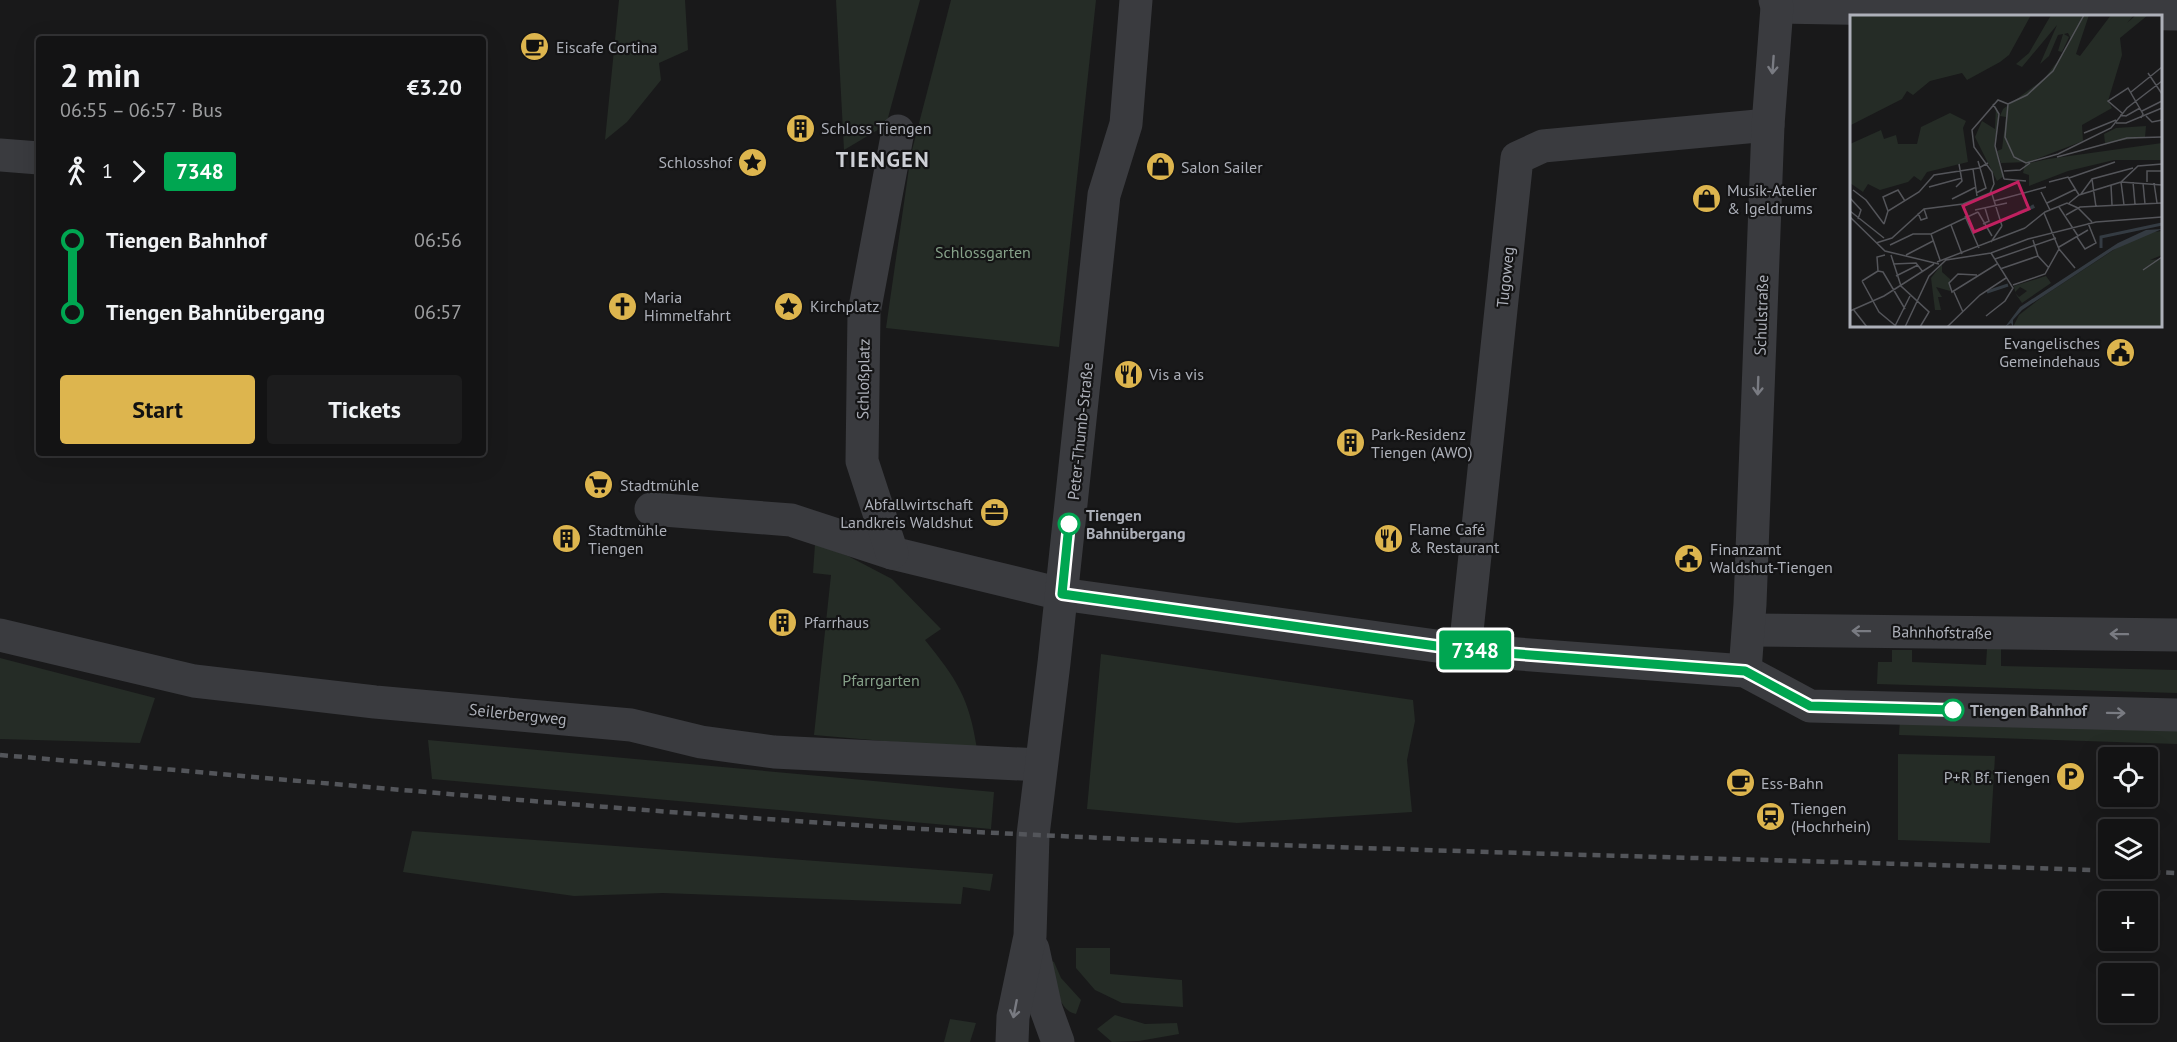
<!DOCTYPE html>
<html lang="en">
<head>
<meta charset="utf-8">
<style>
  body { margin:0; font-family:"PT Sans",sans-serif; background:#1c1c1d; color:#f1f3f6; height:100vh; display:flex; flex-direction:column; font-size:22px; white-space:nowrap }
  * { box-sizing:border-box; margin:0 }
  p { font-size:20px; color:#9d9ea0 }
  .icon { flex:none; width:33px; height:33px; fill:none; stroke:currentColor; stroke-width:2; stroke-linecap:round; stroke-linejoin:round }
  .map { position:relative; flex:1; overflow:hidden }
  .panel { position:absolute; left:36px; top:36px; width:450px; height:420px; display:flex; flex-direction:column; background:#131314; border-radius:6px; box-shadow:0 6px 24px #0002,0 0 0 2px #323234 }
  .panel>* { flex:none }
  .badge { padding:0 12px; border-radius:4px; font-size:21px; line-height:39px }
  .controls { position:absolute; left:2098px; top:747px; display:grid; gap:12px }
  .controls a { display:grid; place-items:center; width:60px; height:60px; border-radius:6px; background:#131314; box-shadow:0 6px 24px #0002,0 0 0 2px #323234; font-size:30px }
  .map>.badge { position:absolute; translate:-50% -50%; box-shadow:0 0 0 3px #fff }
  .legs { display:flex; align-items:center; gap:9px; height:66px; padding:0 24px; font-size:20px }
  .legs p { margin-inline-start:auto }
  .overview { display:flex; align-items:center; justify-content:space-between; height:102px; padding:0 24px }
  h1 { font-size:33px; font-weight:700; line-height:45px }
  .button { display:flex; gap:12px; margin-top:auto; padding:12px 24px }
  .button a { flex:1; height:69px; border-radius:6px; background:#ddb54e; color:#111; font-size:24px; font-weight:700; line-height:69px; text-align:center }
  .button a+a { background:#1c1c1d; color:#f1f3f6 }
  ul { padding:0 24px; list-style:none }
  li { display:flex; align-items:center; gap:21px; height:72px; font-size:22px }
  li i { display:grid; place-items:center; width:9px; height:100%; margin:0 8px; background:currentColor }
  li i::after { content:''; width:15px; height:15px; margin:-8px; border:4px solid; border-radius:50%; background:#131314 }
  li p { margin-inline-start:auto }
  li:first-child i { background:linear-gradient(#0000 50%,currentColor 0) }
  li:last-child i { background:linear-gradient(currentColor 50%,#0000 0) }
  .map>svg:first-child { display:block }
  .green { fill:#252c26 }
  .lines { fill:none; stroke-linecap:round; stroke-linejoin:round }
  .minor { stroke:#3a3b3f; stroke-width:33 }
  .rail { stroke:#53555a; stroke-width:4.5; stroke-dasharray:8 6; stroke-linecap:butt }
  .oneway { stroke:#797b82 }
  .line-1-casing { stroke:#fff; stroke-width:14 }
  .line-1 { stroke:#00a651; stroke-width:9 }
  .stop-1-dot { fill:#fff; stroke:#00a651; stroke-width:3 }
  .labels { text-anchor:middle; stroke-width:4.5; stroke-linejoin:round; paint-order:stroke }
  .poi-label { font-size:16px; fill:#adb0b9; stroke:#141415; text-anchor:start }
  .park-label { font-size:16px; fill:#86a189; stroke:#141415 }
  .street-label { font-size:16px; fill:#adb0b9; stroke:#141415 }
  .stop-label { font-size:16px; font-weight:bold; fill:#adb0b9; stroke:#141415; text-anchor:start }
  .district-label { font-size:22px; font-weight:bold; letter-spacing:1.5px; fill:#cdcfd5; stroke:#141415 }
  .inset-river { fill:none; stroke:#343b42; stroke-width:3 }
  .inset-road { fill:none; stroke:#54555a; stroke-width:1.5 }
  .view { fill:#c12060; fill-opacity:0.15; stroke:#c12060; stroke-width:3 }
  .inset-edge { fill:none; stroke:#adb0b9; stroke-width:3 }
</style>
</head>
<body>
<div class="map">
<svg width="2177" height="1042" viewBox="0 0 2177 1042">
  <rect width="100%" height="100%" fill="#19191a"/>
  <g class="green">
    <path d="M619,0H685L688,50L659,63L661,80L627,122L605,140Z"/>
    <path d="M836,0H920L886,125L844,150Z"/>
    <path d="M951,0H1096L1059,347L886,328L911,154Z"/>
    <path d="M815,544L848,556L892,579L941,629L925,640C957,680 969,697 977,749L814,735L831,575L813,573Z"/>
    <path d="M1987,649H2001V666L2177,670V693L1877,684L1878,662H1892V650H1912V662L1986,665Z"/>
    <path d="M1101,654L1413,700L1415,721L1407,760L1412,812L1237,823L1087,809Z"/>
    <path d="M0,658L155,698L140,743L0,739Z"/>
    <path d="M1900,719L2177,728V744L1899,735Z"/>
    <path d="M428,740L994,792L991,829L432,779Z"/>
    <path d="M1898,754L1995,756L1990,843L1898,840Z"/>
    <path d="M412,831L993,874L990,891L963,887L961,904L663,893L574,896L403,872Z"/>
    <path d="M1076,948H1110V974L1182,980L1183,1007L1122,1003L1095,990L1076,968Z"/>
    <path d="M1047,959L1054,962L1061,978L1081,1000L1076,1014C1057,1011 1053,976 1047,959Z"/>
    <path d="M1115,1015L1145,1024L1177,1023L1179,1034L1139,1041L1112,1042L1097,1029Z"/>
    <path d="M950,1019L976,1023L970,1042H944Z"/>
  </g>
  <g class="lines">
    <g class="minor">
      <path d="M1777,7L2177,14"/>
      <path d="M0,155L39,158"/>
      <path d="M651,509L791,520L892,553L1061,594L1465,650L1745,671L1810,706L2177,715"/>
      <path d="M892,553L862,461L864,313L898,131"/>
      <path d="M1749,630L2177,635"/>
      <path d="M0,635L194,681L375,702L631,725L701,742L774,752L1040,765"/>
      <path d="M1465,650L1517,158L1543,146L1768,125"/>
      <path d="M1745,671L1750,604L1768,125L1777,7L1775,0"/>
      <path d="M1033,949L1046,1009L1058,1042"/>
      <path d="M1012,1042L1013,1017L1030,936L1033,835L1054,663L1104,195L1126,124L1136,0"/>
    </g>
    <path class="rail" d="M0,755C346,784 692,819 1038,835C1418,853 1797,859 2177,873"/>
  </g>
  <defs><path id="oneway-shaft" d="M-6 0H5M1.5-3L5.5 0L1.5 3" fill="none" stroke-width="1.6" stroke-linecap="round" stroke-linejoin="round" transform="scale(1.5)"/></defs>
  <g class="oneway">
    <use href="#oneway-shaft" transform="translate(1773 65) rotate(94)"/>
    <use href="#oneway-shaft" transform="translate(1758 386) rotate(92)"/>
    <use href="#oneway-shaft" transform="translate(1861 631) rotate(-179)"/>
    <use href="#oneway-shaft" transform="translate(2119 634) rotate(-179)"/>
    <use href="#oneway-shaft" transform="translate(2116 713) rotate(1)"/>
    <use href="#oneway-shaft" transform="translate(1015 1009) rotate(101)"/>
  </g>
  <g class="lines">
    <defs>
      <path id="line-1" d="M1069,524L1062,594L1465,650L1745,671L1810,706L1953,710"/>
    </defs>
    <use href="#line-1" class="line-1-casing"/>
    <use href="#line-1" class="line-1"/>
  </g>
  <defs>
    <symbol id="cafe-disc" viewBox="-11 -11 22 22"><circle r="9.5" fill="#ddb54e" stroke="#141415"/><path d="M-5.5-4.5H6V0H3Q3 3.5 0 3.5H-2.5Q-5.5 3.5-5.5 0ZM3-3.2v2h1.7v-2ZM-6 4.5H4V6H-6Z" fill="#111"/></symbol>
    <symbol id="building-disc" viewBox="-11 -11 22 22"><circle r="9.5" fill="#ddb54e" stroke="#141415"/><path d="M-4-6H4V6H1V3H-1V6H-4ZM-2.5-4.3h1.7v1.8h-1.7ZM.8-4.3h1.7v1.8H.8ZM-2.5-1h1.7V.8h-1.7ZM.8-1h1.7V.8H.8Z" fill="#111"/></symbol>
    <symbol id="sight-disc" viewBox="-11 -11 22 22"><circle r="9.5" fill="#ddb54e" stroke="#141415"/><path d="M0-6L1.8-2.2L6-1.7L2.9 1.2L3.7 5.4L0 3.3L-3.7 5.4L-2.9 1.2L-6-1.7L-1.8-2.2Z" fill="#111"/></symbol>
    <symbol id="shop-disc" viewBox="-11 -11 22 22"><circle r="9.5" fill="#ddb54e" stroke="#141415"/><path d="M-5-2.5h2.3a2.7 3.5 0 0 1 5.4 0H5L5.5 6h-11ZM-1.5-2.5h3a1.5 2.3 0 0 0-3 0Z" fill="#111"/></symbol>
    <symbol id="church-disc" viewBox="-11 -11 22 22"><circle r="9.5" fill="#ddb54e" stroke="#141415"/><path d="M-1.2-6h2.4v3.5h3.3v2.4h-3.3V6h-2.4V-.1h-3.3v-2.4h3.3Z" fill="#111"/></symbol>
    <symbol id="civic-disc" viewBox="-11 -11 22 22"><circle r="9.5" fill="#ddb54e" stroke="#141415"/><path d="M-.6-6.5H3V-4.5H.6V-3L4-1V1h2V6H-6V1h2V-1L-.6-3ZM-1.2 2.5V6h2.4V2.5Z" fill="#111"/></symbol>
    <symbol id="restaurant-disc" viewBox="-11 -11 22 22"><circle r="9.5" fill="#ddb54e" stroke="#141415"/><path d="M-5-6h1v4h1v-4h1v4h1v-4h1v5L-1.5 .5V6h-2V.5L-5-1ZM5-6V6H3V1.5H1.5Q1.5-4 5-6Z" fill="#111"/></symbol>
    <symbol id="supermarket-disc" viewBox="-11 -11 22 22"><circle r="9.5" fill="#ddb54e" stroke="#141415"/><path d="M-6-5.5h2.5l.6 2H6L4.5 2H-2.5L-4.4-4H-6ZM-1.5 3.2a1.3 1.3 0 1 0 .1 0ZM3 3.2a1.3 1.3 0 1 0 .1 0Z" fill="#111"/></symbol>
    <symbol id="office-disc" viewBox="-11 -11 22 22"><circle r="9.5" fill="#ddb54e" stroke="#141415"/><path d="M-6-3h4V-5.5h4V-3h4V5H-6ZM-1-4.5V-3h2v-1.5ZM-6 0V1H6V0Z" fill="#111"/></symbol>
    <symbol id="parking-disc" viewBox="-11 -11 22 22"><circle r="9.5" fill="#ddb54e" stroke="#141415"/><path d="M-3.5-5.5H1a3.5 3.5 0 0 1 0 7H-1V5.5H-3.5ZM-1-3.4V-.6H.8a1.4 1.4 0 0 0 0-2.8Z" fill="#111"/></symbol>
    <symbol id="station-disc" viewBox="-11 -11 22 22"><circle r="9.5" fill="#ddb54e" stroke="#141415"/><path d="M-3-6H3Q5-6 5-4V2Q5 4 3 4L4.5 6H3L1.5 4h-3L-3 6H-4.5L-3 4Q-5 4-5 2V-4Q-5-6-3-6ZM-3.5-4v3h7v-3ZM-3.5 1v1.5H-2V1ZM2 1v1.5H3.5V1Z" fill="#111"/></symbol>
  </defs>
  <g fill-rule="evenodd">
    <use href="#cafe-disc" x="518" y="30" width="33" height="33"/>
    <use href="#building-disc" x="784" y="112" width="33" height="33"/>
    <use href="#sight-disc" x="736" y="146" width="33" height="33"/>
    <use href="#shop-disc" x="1144" y="150" width="33" height="33"/>
    <use href="#shop-disc" x="1690" y="182" width="33" height="33"/>
    <use href="#church-disc" x="606" y="290" width="33" height="33"/>
    <use href="#sight-disc" x="772" y="290" width="33" height="33"/>
    <use href="#civic-disc" x="2104" y="336" width="33" height="33"/>
    <use href="#restaurant-disc" x="1112" y="358" width="33" height="33"/>
    <use href="#building-disc" x="1334" y="426" width="33" height="33"/>
    <use href="#supermarket-disc" x="582" y="468" width="33" height="33"/>
    <use href="#office-disc" x="978" y="496" width="33" height="33"/>
    <use href="#restaurant-disc" x="1372" y="522" width="33" height="33"/>
    <use href="#building-disc" x="550" y="522" width="33" height="33"/>
    <use href="#civic-disc" x="1672" y="542" width="33" height="33"/>
    <use href="#building-disc" x="766" y="606" width="33" height="33"/>
    <use href="#parking-disc" x="2054" y="760" width="33" height="33"/>
    <use href="#cafe-disc" x="1724" y="766" width="33" height="33"/>
    <use href="#station-disc" x="1754" y="800" width="33" height="33"/>
  </g>
  <g class="stop-1-dot">
    <circle cx="1069" cy="524" r="10"/>
    <circle cx="1953" cy="710" r="10"/>
  </g>
  <g class="labels">
    <g class="poi-label">
      <text x="556" y="53">Eiscafe Cortina</text>
      <text x="821" y="134">Schloss Tiengen</text>
      <text x="732" y="168" text-anchor="end">Schlosshof</text>
      <text x="1181" y="173">Salon Sailer</text>
      <text x="1727" y="196">Musik-Atelier<tspan x="1727" dy="18">&amp; Igeldrums</tspan></text>
      <text x="644" y="303">Maria<tspan x="644" dy="18">Himmelfahrt</tspan></text>
      <text x="810" y="312">Kirchplatz</text>
      <text x="2100" y="349" text-anchor="end">Evangelisches<tspan x="2100" dy="18">Gemeindehaus</tspan></text>
      <text x="1149" y="380">Vis a vis</text>
      <text x="1371" y="440">Park-Residenz<tspan x="1371" dy="18">Tiengen (AWO)</tspan></text>
      <text x="620" y="491">Stadtmühle</text>
      <text x="973" y="510" text-anchor="end">Abfallwirtschaft<tspan x="973" dy="18">Landkreis Waldshut</tspan></text>
      <text x="1409" y="535">Flame Café<tspan x="1409" dy="18">&amp; Restaurant</tspan></text>
      <text x="588" y="536">Stadtmühle<tspan x="588" dy="18">Tiengen</tspan></text>
      <text x="1710" y="555">Finanzamt<tspan x="1710" dy="18">Waldshut-Tiengen</tspan></text>
      <text x="804" y="628">Pfarrhaus</text>
      <text x="2050" y="783" text-anchor="end">P+R Bf. Tiengen</text>
      <text x="1761" y="789">Ess-Bahn</text>
      <text x="1791" y="814">Tiengen<tspan x="1791" dy="18">(Hochrhein)</tspan></text>
    </g>
    <g class="park-label">
      <text x="983" y="258">Schlossgarten</text>
      <text x="881" y="686">Pfarrgarten</text>
    </g>
    <g class="street-label">
      <text transform="translate(1505 277) rotate(-84)" y="6">Tugoweg</text>
      <text transform="translate(1761 315) rotate(-88)" y="6">Schulstraße</text>
      <text transform="translate(863 379) rotate(-89)" y="6">Schloßplatz</text>
      <text transform="translate(1080 431) rotate(-84)" y="6">Peter-Thumb-Straße</text>
      <text transform="translate(1942 632) rotate(1)" y="6">Bahnhofstraße</text>
      <text transform="translate(518 714) rotate(6)" y="6">Seilerbergweg</text>
    </g>
    <g class="stop-label">
      <text x="1086" y="521">Tiengen<tspan x="1086" dy="18">Bahnübergang</tspan></text>
      <text x="1970" y="716">Tiengen Bahnhof</text>
    </g>
    <g class="district-label">
      <text x="883" y="167">TIENGEN</text>
    </g>
  </g>
  <g transform="translate(1850 15)">
    <rect width="312" height="312" fill="#19191a"/>
    <path d="M0,0H181L159,40L150,47L117,65L112,58L80,66L63,80L57,76L52,84L1,110ZM201,0H239L226,39L230,41L261,0H284L277,8L286,0H298L270,23L272,40L258,86L262,93L232,110L233,126L179,147L151,148L147,136L152,134L156,102L150,101L153,94L194,64L207,47L221,24L218,18L214,19L219,22L212,37L208,36L213,19L208,20L199,41L190,49L207,10L172,52L166,49L179,38ZM146,92L148,96L149,101L144,131L154,161L147,166L125,122L132,106L145,114ZM100,98L116,106L113,113L118,147L77,157L71,166L64,161L58,167L30,175L18,169L13,177L0,168V129L31,115L34,124L46,120L48,129H67L71,112ZM296,111L295,122L255,128L254,119L266,113ZM312,128V145H264L218,156L179,171V160L173,158L175,149L198,144ZM312,216V240L300,245L312,244V312H163L169,300L192,282L265,234L297,218ZM92,249V257L100,264V276L86,272L92,282H88L91,295H85L81,263ZM196,261L201,268L172,288L165,278L169,282L177,276L170,272L165,277L164,271Z" fill="#252c26"/>
    <path d="M312,214L263,235L172,295L163,305V312L161,308L155,312L170,292L268,228L296,215Z" fill="#343b42"/>
    <path class="inset-river" d="M168,198L183,192L182,190M251,233V222L312,209M137,277L158,270"/>
    <path class="inset-road" d="M298,58L312,79M281,77L312,52M143,89L149,99L145,131L154,164M158,89L155,122L164,142L176,148L208,139L261,113L277,93L312,66M158,89L177,80L203,56L234,0M292,96L312,86M272,98L258,86L278,73L293,99L291,103M270,100L276,101L290,93M296,101L302,107L312,105M266,108H276L312,93M234,118L266,105M207,142L277,123L312,122M123,154L127,181M154,156L170,155L180,148M219,163L265,147M154,164L176,166M242,164L246,192M199,167L218,162L229,180M271,167L312,170M271,167L274,190M283,167L285,189M297,167V156H312M293,168L295,189M304,168L307,188M261,170L262,190M79,172L112,163M106,172L112,166L109,149M3,175L16,185L34,209M141,176L152,211M191,177L200,195M126,178L136,173L128,146M231,179L242,164L283,153M0,183L11,195L8,204M102,184L126,172M144,186L196,172M197,188L226,174M219,188L229,180L271,167L288,151L312,149M209,192L228,221M125,195L157,188M0,196L34,223M38,196L33,182L48,175L55,186M128,197L142,221M68,198L71,205L77,203L74,194M216,200L230,192L312,188M115,201L129,233M0,202L35,236L89,249M34,209L38,196L69,177L84,160L129,153L138,148M133,209L139,206L135,193M101,210L112,239M175,213L195,197L217,188L228,193L242,207M81,219L90,245M227,222L235,234L246,228L238,208M183,225L188,241L199,253M141,227L152,211M26,228L42,223L74,194L113,189L140,178L144,169L142,157L124,132L122,115L148,85L158,89M40,230L63,219H81L128,197M209,232L238,215M209,234L225,253M41,240L51,271L79,297L70,312M56,240L83,226M145,244L206,223M87,247L175,213M43,249L66,248L73,257M150,254L188,241M293,255L312,242M28,256L33,257L55,294M28,256L27,242L35,240M127,260L108,259L99,268L102,277L147,249M46,261L68,250M12,266L29,297L47,312M12,266L28,256M163,270L195,259L209,234L194,198M104,277L113,297M3,294L17,312M0,296L34,281L84,249M136,301L155,286L163,273L141,238M45,311L60,281M55,312L79,261L96,245L141,238L178,224L246,207L312,202M97,312L130,280L156,263"/>
    <path class="view" d="M168,167L179,194L124,217L113,191Z"/>
    <rect width="312" height="312" class="inset-edge"/>
  </g>
</svg>
<div class="controls">
<a><svg class="icon" aria-label="locate" viewBox="0 0 24 24"><circle cx="12" cy="12" r="6"/><path d="M12 2v4M12 18v4M2 12h4M18 12h4"/></svg></a>
<a><svg class="icon" aria-label="layers" viewBox="0 0 24 24"><path d="M12 4l9 5-9 5-9-5zM3 14l9 5 9-5"/></svg></a>
<a>+</a>
<a>−</a>
</div>
<b class="badge" style="left:1475px;top:650px;background:#00a651;color:#fff">7348</b>
<section class="panel">
<div class="overview"><div><h1>2 min</h1><p>06:55 – 06:57 · Bus</p></div><b>€3.20</b></div>
<div class="legs"><svg class="icon" aria-label="walk" viewBox="0 0 24 24"><circle cx="13" cy="4" r="2"/><path d="M13 8l-2 6 4 7M11 14l-3 7M7 12l3-4h3l4 4"/></svg>1<svg class="icon" aria-label="forward" viewBox="0 0 24 24"><path d="M9 5l7 7-7 7"/></svg><b class="badge" style="background:#00a651;color:#fff">7348</b></div>
<ul>
<li><i style="color:#00a651"></i><b>Tiengen Bahnhof</b><p>06:56</p></li>
<li><i style="color:#00a651"></i><b>Tiengen Bahnübergang</b><p>06:57</p></li>
</ul>
<div class="button"><a>Start</a><a>Tickets</a></div>
</section>
</div>
</body>
</html>
